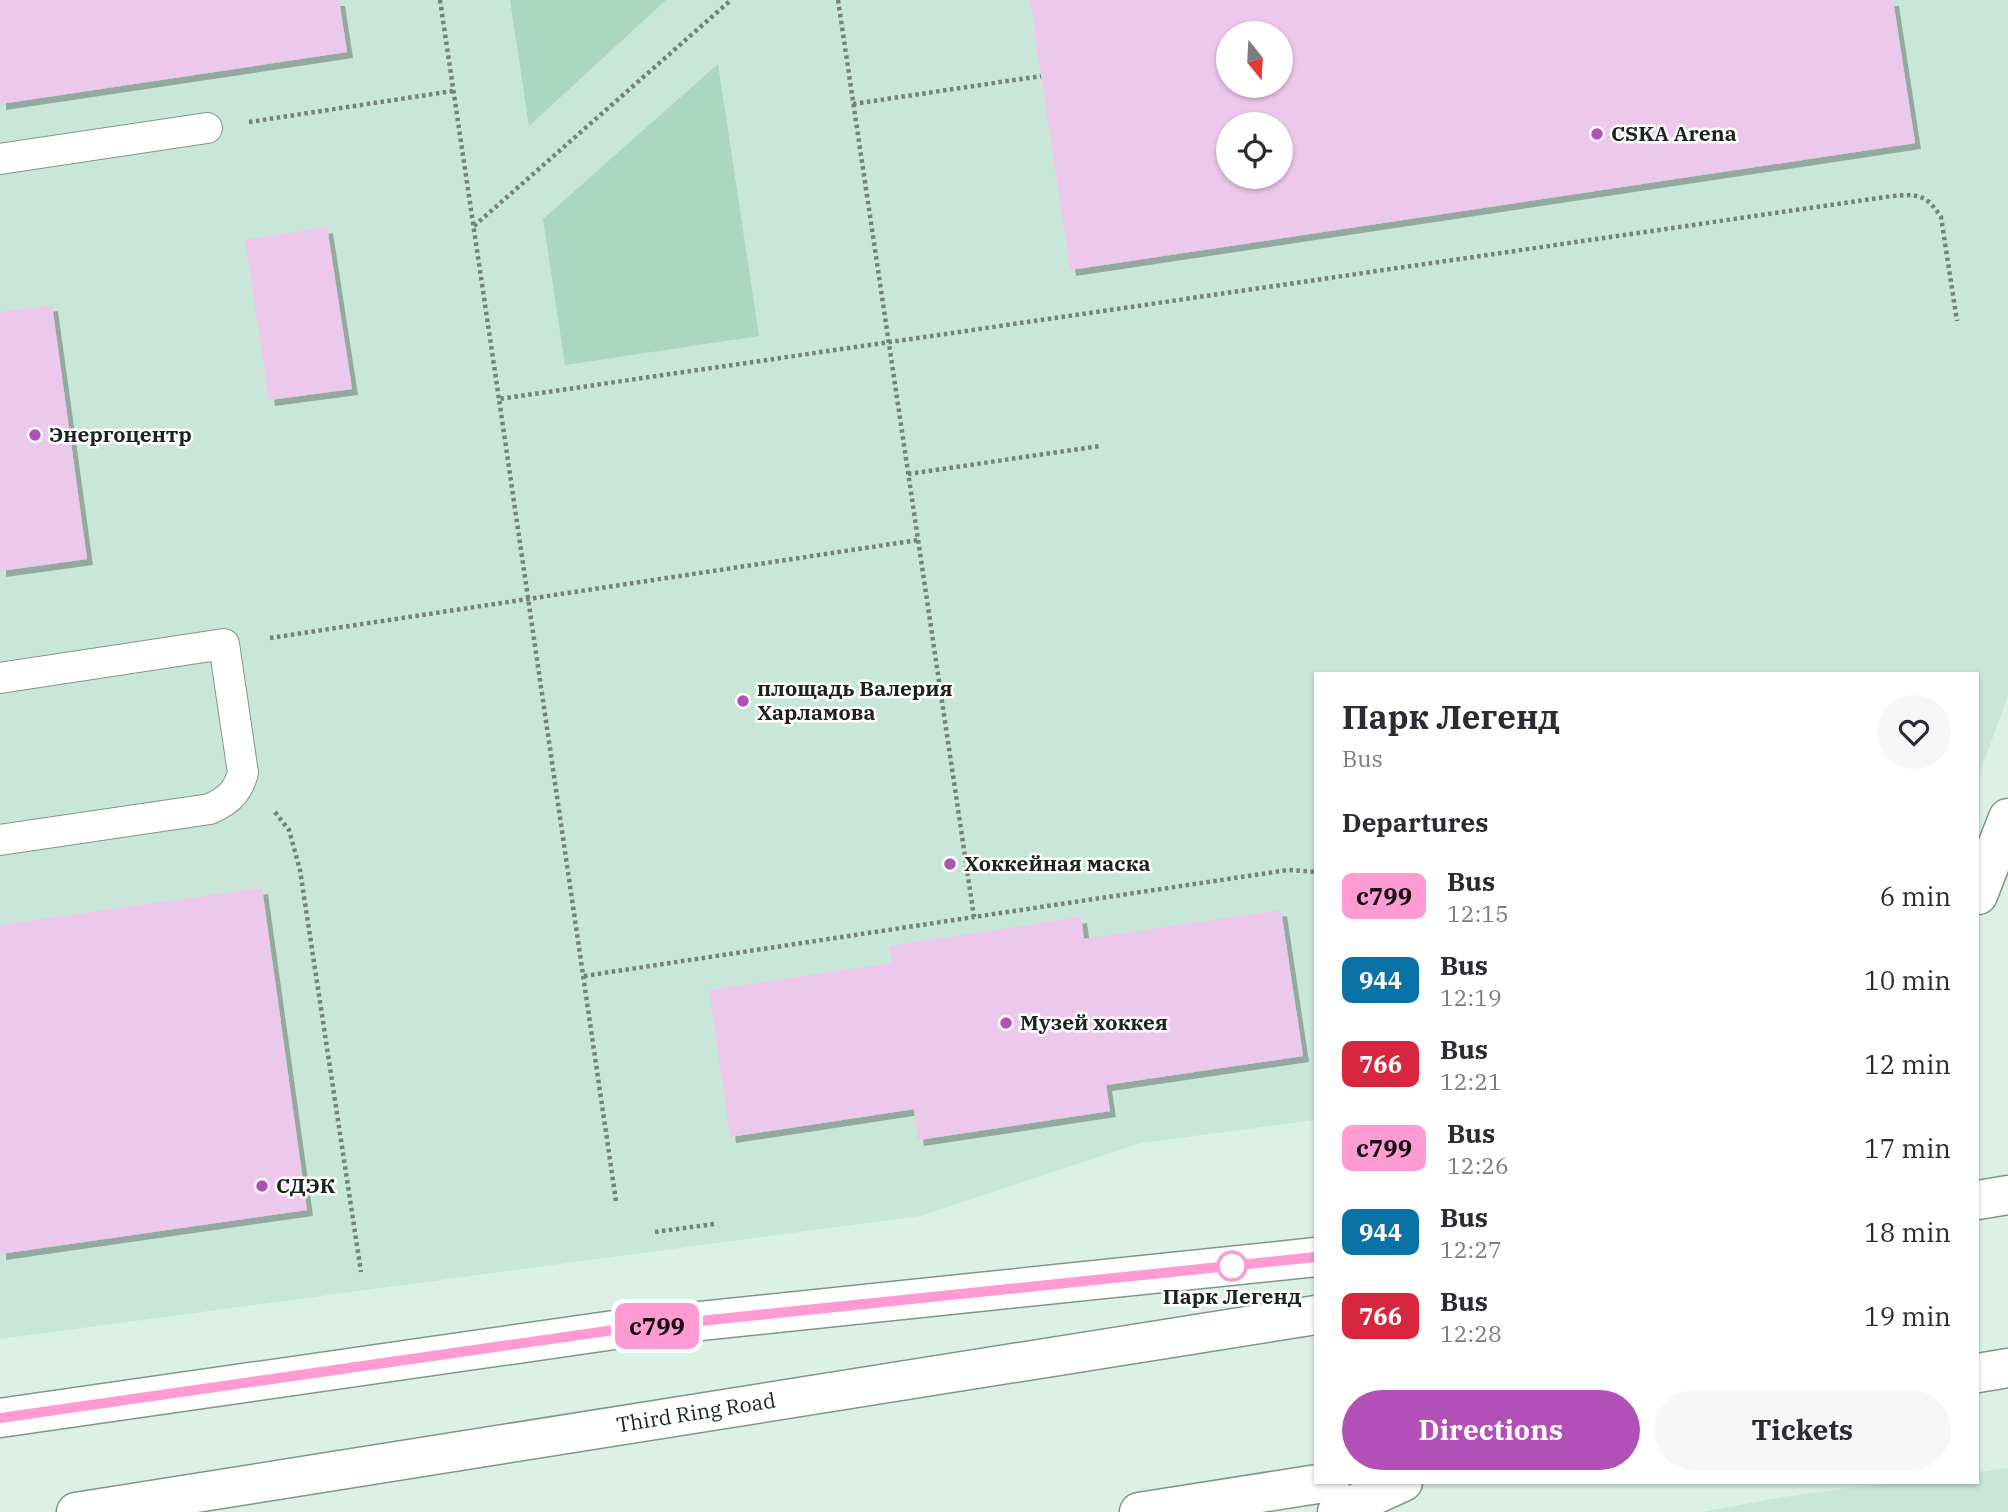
<!DOCTYPE html>
<html lang="en">
<head>
<meta charset="utf-8">
<style>
  body { margin:0; font-family:"IBM Plex Serif",serif; background:#f7f7f7; color:#2b2b33; height:100vh; display:flex; flex-direction:column; font-size:26px; white-space:nowrap }
  * { box-sizing:border-box; margin:0 }
  p { font-size:23px; color:#7c7c81 }
  .icon { flex:none; width:38px; height:38px; fill:none; stroke:currentColor; stroke-width:2; stroke-linecap:round; stroke-linejoin:round }
  .map { position:relative; flex:1; overflow:hidden }
  .side { position:absolute; left:1314px; top:672px; width:665px; height:812px; display:flex; flex-direction:column; background:#fff; border-radius:0px; box-shadow:0 2px 5px #0004 }
  .side>* { flex:none }
  .badge { padding:0 14px; border-radius:10px; font-size:24px; line-height:46px }
  .needle { width:46px; rotate:162deg }
  .controls { position:absolute; left:1216px; top:21px; display:grid; gap:14px }
  .controls a { display:grid; place-items:center; width:77px; height:77px; border-radius:50%; background:#fff; box-shadow:0 2px 5px #0004; font-size:35px }
  .map>.badge { position:absolute; translate:-50% -50%; box-shadow:0 0 0 4px #fff }
  h2 { padding:0 28px; font-size:26px; line-height:63px }
  .round { display:grid; place-items:center; flex:none; width:74px; height:74px; border-radius:37px; background:#f7f7f7 }
  .summary { display:flex; align-items:center; justify-content:space-between; height:119px; padding:0 28px }
  h1 { font-size:33px; font-weight:700; line-height:52px }
  .button { display:flex; gap:14px; margin-top:auto; padding:14px 28px }
  .button a { flex:1; height:80px; border-radius:42px; background:#b250b7; color:#fff; font-size:28px; font-weight:700; line-height:80px; text-align:center }
  .button a+a { background:#f7f7f7; color:#2b2b33 }
  ul { padding:0; list-style:none }
  li { display:flex; align-items:center; gap:21px; height:84px; padding:0 28px }
  li div { flex:1 }
  li b { display:block; font-size:26px }
  li em { font-style:normal }
  li .badge { min-width:77px; font-weight:700; text-align:center }
  .map>svg:first-child { display:block }
  .built { fill:#c9e7d9; fill-rule:evenodd }
  .green { fill:#aad6c2 }
  .building { fill:#edc8ed; fill-rule:evenodd; filter:url(#shadow) }
  .lines { fill:none; stroke-linecap:round; stroke-linejoin:round }
  .service-casing { stroke:#81958b; stroke-width:32 }
  .minor-casing { stroke:#81958b; stroke-width:41 }
  .tertiary-casing { stroke:#81958b; stroke-width:41 }
  .secondary-casing { stroke:#81958b; stroke-width:41 }
  .primary-casing { stroke:#81958b; stroke-width:41 }
  .path { stroke:#74827b; stroke-width:4.5; stroke-dasharray:3.5 3.5; stroke-linecap:butt }
  .service { stroke:#fff; stroke-width:30 }
  .minor { stroke:#fff; stroke-width:38 }
  .tertiary { stroke:#fff; stroke-width:38 }
  .secondary { stroke:#fff; stroke-width:38 }
  .primary { stroke:#fff; stroke-width:38 }
  .line-casing { stroke:#fff; stroke-width:16 }
  .line { stroke:#ff9ad2; stroke-width:10 }
  .poi-dot { fill:#b250b7; stroke:#fff; stroke-width:2.5 }
  .stop-dot { fill:#fff; stroke:#ff9ad2; stroke-width:3.5 }
  .labels { text-anchor:middle; stroke-width:5; stroke-linejoin:round; paint-order:stroke }
  .poi-label { font-size:21px; font-weight:bold; fill:#1b2320; stroke:#fff; text-anchor:start }
  .stop-label { font-size:21px; font-weight:bold; fill:#1b2320; stroke:#fff }
  .street-label { font-size:21px; fill:#1b2320; stroke:#fff }
</style>
</head>
<body>
<div class="map">
<svg width="2008" height="1512" viewBox="0 0 2008 1512">
  <defs>
    <filter id="shadow"><feDropShadow dx="6" dy="6" stdDeviation="0" flood-color="#0004"/></filter>
  </defs>
  <rect width="100%" height="100%" fill="#dbf1e6"/>
  <g class="built">
    <path d="M0,0H2008V696L1978,778V674H1316V1120L1141,1143L920,1216L0,1339ZM1228,33H1281V86H1228ZM1228,124H1281V177H1228Z"/>
    <path d="M2008,1468V1512H1701L1783,1497L1897,1482H1978V1472Z"/>
  </g>
  <g class="green">
    <path d="M510,0H666L529,126Z"/>
    <path d="M718,64L759,336L565,365L543,219Z"/>
  </g>
  <g class="building">
    <path d="M0,0H339L347,52L0,104Z"/>
    <path d="M1030,0H1893L1915,143L1070,270ZM1228,33H1281V86H1228ZM1228,124H1281V177H1228Z"/>
    <path d="M327,227L352,389L269,400L245,240Z"/>
    <path d="M52,305L87,559L0,571V312Z"/>
    <path d="M262,888L307,1210L0,1254V925Z"/>
    <path d="M1281,910L1303,1056L1106,1085L1110,1111L918,1140L914,1109L730,1137L709,990L892,963L890,946L1081,917L1084,939Z"/>
  </g>
  <g class="lines">
    <defs>
      <g id="service">
        <path d="M0,159L207,128"/>
        <path d="M0,678L224,644L243,773C237,793 229,800 210,809L0,840"/>
      </g>
      <path id="minor" d="M1978,895L2008,818"/>
      <path id="tertiary" d="M1337,1512L1403,1482"/>
      <path id="secondary" d="M0,1418L614,1330L1316,1257"/>
      <g id="primary">
        <path d="M1978,1200L2008,1195"/>
        <path d="M1978,1373L2008,1368"/>
        <path d="M76,1512L1316,1315"/>
        <path d="M1139,1512L1330,1482"/>
      </g>
    </defs>
    <use href="#service" class="service-casing"/>
    <use href="#minor" class="minor-casing"/>
    <use href="#tertiary" class="tertiary-casing"/>
    <use href="#secondary" class="secondary-casing"/>
    <use href="#primary" class="primary-casing"/>
    <g class="path">
      <path d="M440,0L499,399"/>
      <path d="M838,0L974,917L1288,870L1316,872"/>
      <path d="M853,104L1041,76"/>
      <path d="M249,122L453,91"/>
      <path d="M474,226L731,0"/>
      <path d="M908,474L1100,446"/>
      <path d="M270,638L918,540"/>
      <path d="M275,812L289,830L300,870L361,1272"/>
      <path d="M584,976L974,917"/>
      <path d="M616,1201L499,399L1892,196C1918,194 1926,194 1941,217L1957,321"/>
      <path d="M655,1232L714,1224"/>
    </g>
    <use href="#service" class="service"/>
    <use href="#minor" class="minor"/>
    <use href="#tertiary" class="tertiary"/>
    <use href="#secondary" class="secondary"/>
    <use href="#primary" class="primary"/>
  </g>
  <g class="lines">
    <defs>
      <path id="line" d="M0,1418L614,1330L1316,1257"/>
    </defs>
    <use href="#line" class="line-casing"/>
    <use href="#line" class="line"/>
  </g>
  <g class="poi-dot">
    <circle cx="1597" cy="134" r="7"/>
    <circle cx="35" cy="435" r="7"/>
    <circle cx="743" cy="701" r="7"/>
    <circle cx="950" cy="864" r="7"/>
    <circle cx="1006" cy="1023" r="7"/>
    <circle cx="262" cy="1186" r="7"/>
  </g>
  <circle class="stop-dot" cx="1232" cy="1266" r="14"/>
  <g class="labels">
    <g class="poi-label">
      <text x="1611" y="141">CSKA Arena</text>
      <text x="49" y="442">Энергоцентр</text>
      <text x="757" y="696">площадь Валерия<tspan x="757" dy="24">Харламова</tspan></text>
      <text x="964" y="871">Хоккейная маска</text>
      <text x="1020" y="1030">Музей хоккея</text>
      <text x="276" y="1193">СДЭК</text>
    </g>
    <g class="stop-label">
      <text x="1232" y="1304">Парк Легенд</text>
    </g>
    <g class="street-label">
      <text transform="translate(696 1413) rotate(-9)" y="7">Third Ring Road</text>
    </g>
  </g>
</svg>
<div class="controls">
<a><svg class="needle" viewBox="-14 -14 28 28"><path d="M0-13l5 13h-10z" fill="#e53935"/><path d="M0 13l5-13h-10z" fill="#7c7c81"/></svg></a>
<a><svg class="icon" aria-label="locate" viewBox="0 0 24 24"><circle cx="12" cy="12" r="6"/><path d="M12 2v4M12 18v4M2 12h4M18 12h4"/></svg></a>
</div>
<b class="badge" style="left:657px;top:1326px;background:#ff9ad2;color:#111">с799</b>
<section class="side">
<div class="summary"><div><h1>Парк Легенд</h1><p>Bus</p></div><a class="round"><svg class="icon" aria-label="heart" viewBox="0 0 24 24"><path d="M12 20l-8-8c-3-5 5-10 8-4 3-6 11-1 8 4z"/></svg></a></div>
<h2>Departures</h2>
<ul>
<li><span class="badge" style="background:#ff9ad2;color:#111">с799</span><div><b>Bus</b><p>12:15</p></div><em>6 min</em></li>
<li><span class="badge" style="background:#0973a7;color:#fff">944</span><div><b>Bus</b><p>12:19</p></div><em>10 min</em></li>
<li><span class="badge" style="background:#d7263d;color:#fff">766</span><div><b>Bus</b><p>12:21</p></div><em>12 min</em></li>
<li><span class="badge" style="background:#ff9ad2;color:#111">с799</span><div><b>Bus</b><p>12:26</p></div><em>17 min</em></li>
<li><span class="badge" style="background:#0973a7;color:#fff">944</span><div><b>Bus</b><p>12:27</p></div><em>18 min</em></li>
<li><span class="badge" style="background:#d7263d;color:#fff">766</span><div><b>Bus</b><p>12:28</p></div><em>19 min</em></li>
</ul>
<div class="button"><a>Directions</a><a>Tickets</a></div>
</section>
</div>
</body>
</html>
